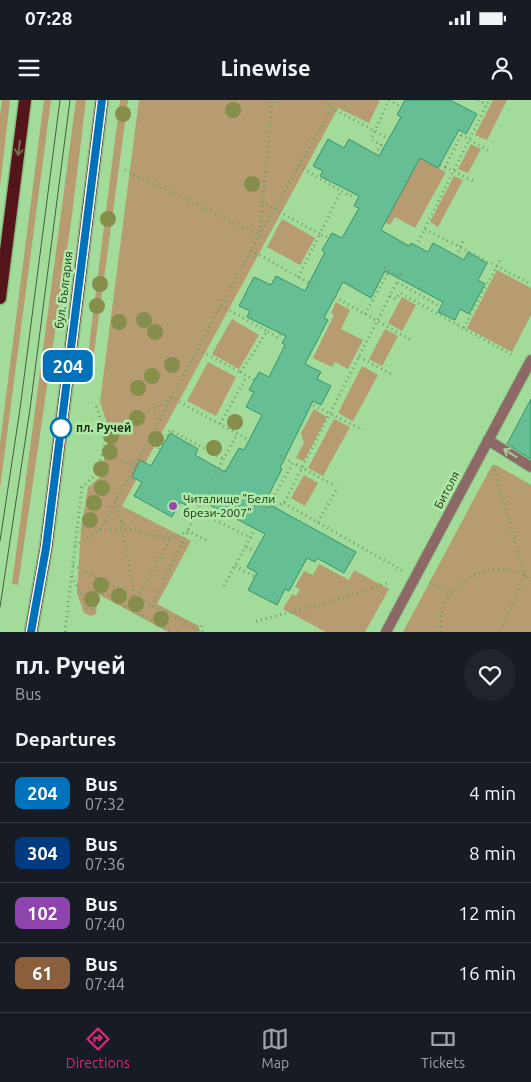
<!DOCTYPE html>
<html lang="en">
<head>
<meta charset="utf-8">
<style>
  body { margin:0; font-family:Ubuntu,sans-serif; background:#20242c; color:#f1f3f6; height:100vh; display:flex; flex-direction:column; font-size:19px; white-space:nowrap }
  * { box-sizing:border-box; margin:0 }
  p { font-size:16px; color:#9ea1a6 }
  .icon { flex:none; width:28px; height:28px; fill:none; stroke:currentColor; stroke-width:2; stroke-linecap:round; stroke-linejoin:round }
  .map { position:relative; height:532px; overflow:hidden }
  .drawer { display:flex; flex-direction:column; background:#171b24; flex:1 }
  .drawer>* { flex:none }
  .badge { padding:0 10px; border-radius:8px; font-size:18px; line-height:32px }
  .map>.badge { position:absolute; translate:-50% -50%; box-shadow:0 0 0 2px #fff }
  h2 { padding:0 15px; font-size:19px; line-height:45px }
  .round { display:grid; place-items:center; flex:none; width:52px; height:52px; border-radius:26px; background:#20242c }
  .overview { display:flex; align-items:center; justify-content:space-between; height:85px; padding:0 15px }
  h1 { font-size:24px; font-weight:600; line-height:38px }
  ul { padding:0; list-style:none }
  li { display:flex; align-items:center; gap:15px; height:60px; padding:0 15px; border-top:1px solid #363941 }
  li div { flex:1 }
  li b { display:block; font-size:19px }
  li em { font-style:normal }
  li .badge { min-width:55px; font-weight:700; text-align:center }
  .status { display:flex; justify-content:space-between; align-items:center; height:35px; padding:0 25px; background:#171b24; direction:ltr }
  .status svg { height:14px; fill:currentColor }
  header { display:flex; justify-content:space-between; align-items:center; height:65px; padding:0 15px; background:#171b24; font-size:22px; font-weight:600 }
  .menu { display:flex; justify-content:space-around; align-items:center; height:70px; border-top:1px solid #363941; background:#171b24; font-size:14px; color:#9ea1a6 }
  .menu a { display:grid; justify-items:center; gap:2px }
  .menu .current { color:#db2777 }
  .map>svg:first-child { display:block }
  .green { fill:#b69c70 }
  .building { fill:#66bf94; stroke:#38946b }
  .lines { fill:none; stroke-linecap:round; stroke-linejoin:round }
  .minor-casing { stroke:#88ba80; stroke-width:12 }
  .primary-casing { stroke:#88ba80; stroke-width:15 }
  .path { stroke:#719e6a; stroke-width:3; stroke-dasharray:1 4; stroke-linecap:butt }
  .minor { stroke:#8d6866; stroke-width:10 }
  .primary { stroke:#531519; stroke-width:12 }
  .tram { stroke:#40603b; stroke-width:1 }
  .tree { fill:#868e4b }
  .oneway { stroke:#786a51 }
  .oneway2 { stroke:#a7c996 }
  .line-casing { stroke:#fff; stroke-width:11 }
  .line { stroke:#0072bc; stroke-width:8 }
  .stop-dot { fill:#fff; stroke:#0072bc; stroke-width:2.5 }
  .poi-dot { fill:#a046b1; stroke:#b0e9a6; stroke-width:2 }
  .labels { text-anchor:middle; stroke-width:5; stroke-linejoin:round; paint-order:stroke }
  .street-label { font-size:12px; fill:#1a3117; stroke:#b0e9a6 }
  .stop-label { font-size:12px; font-weight:bold; fill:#1a3117; stroke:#b0e9a6; text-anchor:start }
  .poi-label { font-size:12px; fill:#1a3117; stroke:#b0e9a6; text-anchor:start }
</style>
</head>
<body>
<div class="status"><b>07:28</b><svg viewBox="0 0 49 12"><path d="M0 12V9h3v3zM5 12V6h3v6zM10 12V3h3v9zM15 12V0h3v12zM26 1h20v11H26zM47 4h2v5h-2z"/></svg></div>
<header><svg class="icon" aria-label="menu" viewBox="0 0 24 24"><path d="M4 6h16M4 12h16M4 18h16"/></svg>Linewise<svg class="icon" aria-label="person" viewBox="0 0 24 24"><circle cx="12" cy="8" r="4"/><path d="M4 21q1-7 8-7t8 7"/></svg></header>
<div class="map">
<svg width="531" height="532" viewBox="0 0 531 532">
  <rect width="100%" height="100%" fill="#a3dc9a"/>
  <g class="green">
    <path d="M2,0H10L0,87V15Z"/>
    <path d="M44,0H51L0,388V343Z"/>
    <path d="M76,0H86L72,115L18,485L12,484Z"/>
    <path d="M120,0H128L92,268L88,267L90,238Z"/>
    <path d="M139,0H380L369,23L338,8L122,406L191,441L157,504L199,526L198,532H168L98,494L96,514L91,516L84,513L77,493L81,429L88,387L100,377L110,333L100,302Z"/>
    <path d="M493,0H507L487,40L475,35Z"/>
    <path d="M471,44L481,49L468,73L458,69Z"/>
    <path d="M414,55L446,72L415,128L395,117L390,125L374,117Z"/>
    <path d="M454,76L463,80L438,127L430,122Z"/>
    <path d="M282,119L315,138L300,165L267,147Z"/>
    <path d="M497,170L531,188V215L512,252L467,228Z"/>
    <path d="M402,197L416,205L402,231L388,223Z"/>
    <path d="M336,202L350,210L341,229L363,240L348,269L335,262L332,267L313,258L334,215L331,213Z"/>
    <path d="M232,219L259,235L239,269L212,254Z"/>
    <path d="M385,229L398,236L382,266L369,259Z"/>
    <path d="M208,262L236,277L216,316L187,301Z"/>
    <path d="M362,266L378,275L353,321L338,313Z"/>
    <path d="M314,309L327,317L304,361L296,358L304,343L301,333Z"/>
    <path d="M334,319L350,327L323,376L308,368Z"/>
    <path d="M496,365L531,385V532H403L491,367Z"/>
    <path d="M304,375L318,383L305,406L291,398Z"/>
    <path d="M319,464L349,480L354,470L389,489L365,532H326L283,509L292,494L296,496L300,489L295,487L304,471L313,475Z"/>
  </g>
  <g class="building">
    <path d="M405,0H450L477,14L466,34L459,30L438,68L420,58L381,130L409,146L411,143L428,152L433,143L464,160L468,152L487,163L478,180L485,184L469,214L460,209L455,220L438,212L443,202L385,171L371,198L343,182L324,218L328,220L305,264L321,272L317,279L331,286L321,305L313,301L280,368L282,369L265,402L356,452L344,473L317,458L315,462L307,458L289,491L285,489L277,505L248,490L257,473L247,467L265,434L191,395L186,405L180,402L172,417L134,396L142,382L132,377L140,360L151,366L170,333L198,349L195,355L225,372L239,348L244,350L262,315L246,307L254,292L249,290L259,272L269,277L285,245L282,243L286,236L247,217L250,211L239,206L254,177L271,185L276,176L305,191L325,152L322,150L332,133L342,138L359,108L354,106L359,96L320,76L323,71L313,66L328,39L344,48L349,39L379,56L401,17L397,15Z"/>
    <path d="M531,299V359L507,344Z"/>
  </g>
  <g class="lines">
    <defs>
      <g id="minor">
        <path d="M488,340L531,367"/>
        <path d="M386,532L531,260"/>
      </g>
      <g id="primary">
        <path d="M0,198L25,0"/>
        <path d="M31,532L46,448L102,0"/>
      </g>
    </defs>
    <use href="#minor" class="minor-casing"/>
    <use href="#primary" class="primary-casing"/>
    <g class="path">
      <path d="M325,0L332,8L389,39"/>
      <path d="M389,0L401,7"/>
      <path d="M478,0L487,5"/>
      <path d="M461,35L491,52"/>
      <path d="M375,54L381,45L371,39L389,0"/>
      <path d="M440,65L445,67L461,35L453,31"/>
      <path d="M299,66L341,91"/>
      <path d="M445,67L475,82"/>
      <path d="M125,70L260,135"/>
      <path d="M262,102L320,134L341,91L350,96L354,94"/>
      <path d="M425,129L531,184"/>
      <path d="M260,132L272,0"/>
      <path d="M416,146L489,0"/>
      <path d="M251,150L314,186"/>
      <path d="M456,156L464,140"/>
      <path d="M384,168L400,176"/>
      <path d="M402,174L397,182L441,207"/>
      <path d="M298,177L320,134L329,138"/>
      <path d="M390,196L396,199L400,193L514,256"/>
      <path d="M335,197L411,240"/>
      <path d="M221,206L267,231"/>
      <path d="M365,214L389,171"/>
      <path d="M464,228L500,160"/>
      <path d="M198,250L241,272"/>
      <path d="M359,257L393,275"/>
      <path d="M254,280L241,272L267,231L278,238L282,231"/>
      <path d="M309,303L363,330"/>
      <path d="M220,324L247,276"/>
      <path d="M106,337L172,298L249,340"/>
      <path d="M159,349L170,330L224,359"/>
      <path d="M103,352L140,368"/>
      <path d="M280,356L293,363"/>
      <path d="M493,365L525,475L500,532"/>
      <path d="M219,368L226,372"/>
      <path d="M216,373L237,334"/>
      <path d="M188,400L200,406"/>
      <path d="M115,401L121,421L128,428"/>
      <path d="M284,403L403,471"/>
      <path d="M261,406L267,408L284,403L397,182"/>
      <path d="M197,411L251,438"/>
      <path d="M265,412L293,363L334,385"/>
      <path d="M121,421L135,497L125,506"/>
      <path d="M318,422L338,387"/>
      <path d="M100,430L128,429L170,439L188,431L206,440"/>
      <path d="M75,446L100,430L251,150L332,8"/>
      <path d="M246,447L255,452"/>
      <path d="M73,465L203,532"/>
      <path d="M235,466L255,477"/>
      <path d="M72,476L89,510L94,509L96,490L172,532"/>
      <path d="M430,482L451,494"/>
      <path d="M224,486L255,429"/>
      <path d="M138,498L170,439"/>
      <path d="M152,506L202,401"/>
      <path d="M256,521L330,502L390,482"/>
      <path d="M199,531L202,525"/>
      <path d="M65,532L82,387L97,374L106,337L96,305"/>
      <path d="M177,532L179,528"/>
      <path d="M441,532C434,486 495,451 531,480"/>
    </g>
    <use href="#minor" class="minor"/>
    <use href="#primary" class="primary"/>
    <g class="tram">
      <path d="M0,441L20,309L60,0"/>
      <path d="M0,507L30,309L70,0"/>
    </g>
  </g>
  <g class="tree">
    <circle cx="233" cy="10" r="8"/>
    <circle cx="123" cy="14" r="8"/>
    <circle cx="252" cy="84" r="8"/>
    <circle cx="108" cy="119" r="8"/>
    <circle cx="100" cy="184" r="8"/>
    <circle cx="97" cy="206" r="8"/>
    <circle cx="144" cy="220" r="8"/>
    <circle cx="119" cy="222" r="8"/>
    <circle cx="155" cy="232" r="8"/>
    <circle cx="172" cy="265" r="8"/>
    <circle cx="152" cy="276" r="8"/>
    <circle cx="138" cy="288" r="8"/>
    <circle cx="137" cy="318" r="8"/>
    <circle cx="235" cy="322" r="8"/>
    <circle cx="111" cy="336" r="8"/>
    <circle cx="156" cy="339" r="8"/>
    <circle cx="214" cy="348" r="8"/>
    <circle cx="110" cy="352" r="8"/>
    <circle cx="101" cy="369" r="8"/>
    <circle cx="102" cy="388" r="8"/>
    <circle cx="94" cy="403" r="8"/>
    <circle cx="90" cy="420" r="8"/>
    <circle cx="101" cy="485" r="8"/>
    <circle cx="119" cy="496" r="8"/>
    <circle cx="92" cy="499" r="8"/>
    <circle cx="136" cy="504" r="8"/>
    <circle cx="161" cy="519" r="8"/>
  </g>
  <defs><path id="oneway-shaft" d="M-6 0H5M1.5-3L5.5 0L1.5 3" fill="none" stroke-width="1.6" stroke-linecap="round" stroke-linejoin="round" transform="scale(1.25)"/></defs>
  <use class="oneway" href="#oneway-shaft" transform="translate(19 48) rotate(97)"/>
  <use class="oneway2" href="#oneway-shaft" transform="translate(510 353) rotate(-148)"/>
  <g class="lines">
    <defs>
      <path id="line" d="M31,532L46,448L102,0"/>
    </defs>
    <use href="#line" class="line-casing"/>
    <use href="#line" class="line"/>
  </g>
  <circle class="stop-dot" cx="61" cy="328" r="10"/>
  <circle class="poi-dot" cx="173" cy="406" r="5"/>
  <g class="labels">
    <g class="street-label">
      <text transform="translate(64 190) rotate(-83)" y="4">бул. България</text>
      <text transform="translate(447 390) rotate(-62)" y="4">Битоля</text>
    </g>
    <g class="stop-label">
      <text x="76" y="332">пл. Ручей</text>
    </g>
    <g class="poi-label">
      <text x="183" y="403">Читалище "Бели<tspan x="183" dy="14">брези-2007"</tspan></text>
    </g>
  </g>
</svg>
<b class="badge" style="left:68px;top:266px;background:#0072bc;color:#fff">204</b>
</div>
<section class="drawer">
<div class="overview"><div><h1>пл. Ручей</h1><p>Bus</p></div><a class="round"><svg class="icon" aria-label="heart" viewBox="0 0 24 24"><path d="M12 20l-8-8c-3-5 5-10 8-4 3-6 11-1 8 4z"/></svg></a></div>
<h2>Departures</h2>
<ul>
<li><span class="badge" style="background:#0072bc;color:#fff">204</span><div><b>Bus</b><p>07:32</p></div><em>4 min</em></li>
<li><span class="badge" style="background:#003b80;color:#fff">304</span><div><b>Bus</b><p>07:36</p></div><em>8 min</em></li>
<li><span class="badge" style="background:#8e44ad;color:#fff">102</span><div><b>Bus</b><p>07:40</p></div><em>12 min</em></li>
<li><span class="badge" style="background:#8b5e3c;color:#fff">61</span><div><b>Bus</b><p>07:44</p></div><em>16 min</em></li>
</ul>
</section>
<nav class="menu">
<a class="current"><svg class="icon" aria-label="directions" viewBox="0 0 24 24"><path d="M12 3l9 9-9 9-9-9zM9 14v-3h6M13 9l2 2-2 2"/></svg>Directions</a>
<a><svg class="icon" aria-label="map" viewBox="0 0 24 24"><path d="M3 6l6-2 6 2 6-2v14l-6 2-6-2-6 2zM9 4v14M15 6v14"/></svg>Map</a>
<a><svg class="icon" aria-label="tickets" viewBox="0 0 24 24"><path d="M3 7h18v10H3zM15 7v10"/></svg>Tickets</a>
</nav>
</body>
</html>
